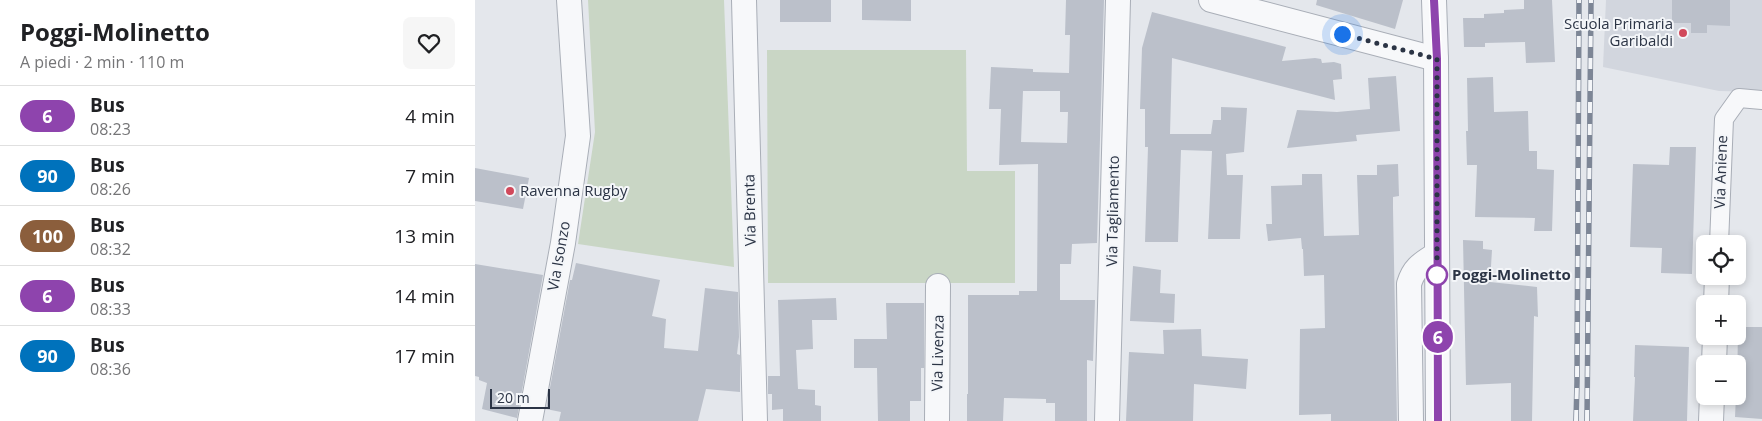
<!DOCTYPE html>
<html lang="it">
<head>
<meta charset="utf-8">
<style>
  body { margin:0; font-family:"Open Sans",sans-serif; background:#f6f6f6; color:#202124; height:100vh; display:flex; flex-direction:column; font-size:19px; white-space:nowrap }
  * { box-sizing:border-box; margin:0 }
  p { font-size:16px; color:#757577 }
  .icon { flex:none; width:28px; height:28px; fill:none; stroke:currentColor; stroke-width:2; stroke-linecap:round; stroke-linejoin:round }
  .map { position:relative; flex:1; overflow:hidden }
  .details { display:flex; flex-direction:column; background:#fff; width:475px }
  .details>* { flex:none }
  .badge { padding:0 10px; border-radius:16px; font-size:18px; line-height:32px }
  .controls { position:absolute; left:1221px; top:235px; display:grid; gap:10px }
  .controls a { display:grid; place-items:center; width:50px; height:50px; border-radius:8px; background:#fff; box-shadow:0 2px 8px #0003; font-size:25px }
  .scale { position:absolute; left:15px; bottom:12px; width:60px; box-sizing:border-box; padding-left:5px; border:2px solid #2b3445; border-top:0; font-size:14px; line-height:18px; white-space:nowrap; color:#2b3445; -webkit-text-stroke:4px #f4f6f9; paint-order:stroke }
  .you { position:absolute; width:25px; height:25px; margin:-12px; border:4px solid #fff; border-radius:50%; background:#1a73e8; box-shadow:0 0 0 8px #1a73e833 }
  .map>.badge { position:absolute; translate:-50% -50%; box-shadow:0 0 0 2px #fff }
  .round { display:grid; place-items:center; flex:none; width:52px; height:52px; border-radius:8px; background:#f6f6f6 }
  .overview { display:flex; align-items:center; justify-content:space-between; height:85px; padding:0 20px }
  h1 { font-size:24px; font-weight:700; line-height:38px }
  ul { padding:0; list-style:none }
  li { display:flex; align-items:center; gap:15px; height:60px; padding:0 20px; border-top:1px solid #e0e0e0 }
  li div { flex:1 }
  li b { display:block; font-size:19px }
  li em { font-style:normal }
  li .badge { min-width:55px; font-weight:700; text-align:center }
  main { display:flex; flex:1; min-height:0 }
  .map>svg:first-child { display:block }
  .built { fill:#d2d6de }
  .green { fill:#c9d6c5 }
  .building { fill:#bbc0ca; fill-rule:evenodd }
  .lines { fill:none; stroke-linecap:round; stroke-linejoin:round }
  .pedestrian-casing { stroke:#a9aeb7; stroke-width:20 }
  .minor-casing { stroke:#a9aeb7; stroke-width:26 }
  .pedestrian { stroke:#f7f8fa; stroke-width:18 }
  .minor { stroke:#f7f8fa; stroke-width:24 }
  .rail-casing { stroke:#7d8696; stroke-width:5.5 }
  .rail { stroke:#f4f6f9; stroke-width:4; stroke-dasharray:11; stroke-linecap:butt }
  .line-casing { stroke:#fff; stroke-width:11 }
  .line { stroke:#8e44ad; stroke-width:8 }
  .walk { stroke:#2b3445; stroke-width:5; stroke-dasharray:0 9 }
  .poi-dot { fill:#d1495b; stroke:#f4f6f9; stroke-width:2 }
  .stop-dot { fill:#fff; stroke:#8e44ad; stroke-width:2.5 }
  .labels { text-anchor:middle; stroke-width:4; stroke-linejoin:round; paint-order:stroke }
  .poi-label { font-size:15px; fill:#2b3445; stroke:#f4f6f9; text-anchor:end }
  .street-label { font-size:15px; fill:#2b3445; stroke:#f4f6f9 }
  .stop-label { font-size:15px; font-weight:bold; fill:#2b3445; stroke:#f4f6f9; text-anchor:start }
</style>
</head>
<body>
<main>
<section class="details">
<div class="overview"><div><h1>Poggi-Molinetto</h1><p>A piedi · 2 min · 110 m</p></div><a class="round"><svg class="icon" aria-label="heart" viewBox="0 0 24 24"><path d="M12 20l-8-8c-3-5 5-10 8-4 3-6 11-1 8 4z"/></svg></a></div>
<ul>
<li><span class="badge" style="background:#8e44ad;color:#fff">6</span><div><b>Bus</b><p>08:23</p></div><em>4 min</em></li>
<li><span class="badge" style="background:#0072bc;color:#fff">90</span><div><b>Bus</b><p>08:26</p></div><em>7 min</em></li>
<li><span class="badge" style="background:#8b5e3c;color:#fff">100</span><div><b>Bus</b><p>08:32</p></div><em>13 min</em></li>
<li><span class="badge" style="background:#8e44ad;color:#fff">6</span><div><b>Bus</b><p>08:33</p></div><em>14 min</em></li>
<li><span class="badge" style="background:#0072bc;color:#fff">90</span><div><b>Bus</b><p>08:36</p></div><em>17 min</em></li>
</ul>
</section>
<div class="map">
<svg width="1287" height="421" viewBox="0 0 1287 421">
  <rect width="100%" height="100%" fill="#e4e7ec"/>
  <path class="built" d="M1131,0H1287V92L1244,91L1128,67Z"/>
  <g class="green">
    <path d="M113,0H249L259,267L103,244L120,132Z"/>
    <path d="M292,50H491L492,171H540V283H293Z"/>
  </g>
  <g class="building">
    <rect x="305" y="0" width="51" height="22"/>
    <path d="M387,0H436V21L387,20Z"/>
    <path d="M591,0H629L622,243L597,244L596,264H585V300H620L618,361L612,360V421H580V403H571V399L529,398L528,421H492V394H493V295H544V291H562L563,164L524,165L526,109H514L516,67L558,69V72L594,73L595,35H590ZM548,91H585V112H593L592,143L546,142Z"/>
    <path d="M842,0H928L920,29L841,5Z"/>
    <path d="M1049,0H1077L1080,62L1051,63L1050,42L1010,43V47H989L988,18H1009V14L1029,13V10L1049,9Z"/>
    <path d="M1197,0H1255V26L1232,25V33H1216V23H1197Z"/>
    <path d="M677,12L811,47L807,61L840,58L846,59L847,63L859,62L866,64L867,79L858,80L860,100L697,58L695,134H736L738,120H746V107L772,108L769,152L751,154L752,175H768L765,239H733L737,151L706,150L703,242H670L673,147H670V109H665L667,48Z"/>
    <path d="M921,76L925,131L881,135L882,141L812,148L822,110L862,112L895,109L893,78Z"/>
    <path d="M1018,77L1019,112L1053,111L1054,151H1062V169L1079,170L1077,231H1059L1060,218L1000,217L1002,165H992L991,131H993L992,78Z"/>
    <path d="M1195,147H1221L1217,274L1186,273L1187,248L1155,247L1158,164L1194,165Z"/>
    <path d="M923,164L924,196L918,197V208L922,421H856V414L824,415L825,329L850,328L849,275L829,276L828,249H827L826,238L793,241L791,224H797L796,186L827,185V174H847L849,236L884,235L882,175H902V165Z"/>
    <path d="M0,168L54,178L48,209L0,201Z"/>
    <path d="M988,240L1008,241V249L1017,250L1015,282L1062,287L1063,317L1059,316L1057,421H1036V383L991,385Z"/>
    <path d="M101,263L185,280L177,316L191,319L189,348L223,351L230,288L263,292L264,337L262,354L265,355V392L231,389L223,421H84L86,412L71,409L95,280H97Z"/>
    <path d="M0,264L68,275L42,418L7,409L12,383L4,380V377L0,376Z"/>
    <path d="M658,266L686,270L685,293L700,294L699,323L655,321Z"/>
    <path d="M361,298L362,320H337L338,349L321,350L323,389L340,390V405L346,406V421H308V409L297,410V394H293V376H305L303,300Z"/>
    <path d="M411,303H449V368H446V401H435V421H403L402,368H379V339H412Z"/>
    <path d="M1263,327H1287V419L1260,417L1261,396H1262Z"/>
    <path d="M726,329L727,356L773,359L771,389L719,384L718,421H651L654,352L689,354L688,330Z"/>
    <path d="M1160,345L1214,347L1212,421H1158L1160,377H1159Z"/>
  </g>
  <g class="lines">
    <defs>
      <path id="pedestrian" d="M1244,244L1249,119L1264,98L1287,100"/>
      <g id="minor">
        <path d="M269,0L280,421"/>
        <path d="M736,0L961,59"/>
        <path d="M959,0L961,59L963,421"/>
        <path d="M1241,304L1242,276"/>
        <path d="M1239,364L1240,336"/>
        <path d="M55,421L88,243L103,136L94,0"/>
        <path d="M462,421L463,286"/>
        <path d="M632,421L643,0"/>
        <path d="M936,421L934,284C939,267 948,263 962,254"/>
        <path d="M1236,421L1237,396"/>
      </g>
    </defs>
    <use href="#pedestrian" class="pedestrian-casing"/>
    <use href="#minor" class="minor-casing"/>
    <use href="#pedestrian" class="pedestrian"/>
    <use href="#minor" class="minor"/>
    <defs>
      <g id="rail">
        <path d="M1101,421L1102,382L1104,0"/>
        <path d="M1112,421L1116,0"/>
      </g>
    </defs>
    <use href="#rail" class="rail-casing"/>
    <use href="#rail" class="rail"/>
  </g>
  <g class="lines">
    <defs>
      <path id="line" d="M959,0L962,59L963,421"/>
    </defs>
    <use href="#line" class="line-casing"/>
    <use href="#line" class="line"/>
    <path class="walk" d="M867,34L962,59V275"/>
  </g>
  <g class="poi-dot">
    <circle cx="1208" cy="33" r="5"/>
    <circle cx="35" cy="191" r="5"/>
  </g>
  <circle class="stop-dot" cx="962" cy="275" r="10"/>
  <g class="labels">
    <g class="poi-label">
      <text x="1198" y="29">Scuola Primaria<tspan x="1198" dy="17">Garibaldi</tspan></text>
      <text x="45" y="196" text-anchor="start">Ravenna Rugby</text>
    </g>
    <g class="street-label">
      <text transform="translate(1246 172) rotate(-88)" y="5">Via Aniene</text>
      <text transform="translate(275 210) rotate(-91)" y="5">Via Brenta</text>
      <text transform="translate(638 211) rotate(-89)" y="5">Via Tagliamento</text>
      <text transform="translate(84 256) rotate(-80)" y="5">Via Isonzo</text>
      <text transform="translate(463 353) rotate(-89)" y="5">Via Livenza</text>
    </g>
    <g class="stop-label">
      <text x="977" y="280">Poggi-Molinetto</text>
    </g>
  </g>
</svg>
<div class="controls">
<a><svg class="icon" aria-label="locate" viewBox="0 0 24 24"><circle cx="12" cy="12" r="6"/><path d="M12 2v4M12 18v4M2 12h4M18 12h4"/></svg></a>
<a>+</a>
<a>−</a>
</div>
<div class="scale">20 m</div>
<div class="you" style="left:867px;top:34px"></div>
<b class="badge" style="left:963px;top:337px;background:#8e44ad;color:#fff">6</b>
</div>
</main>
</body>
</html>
